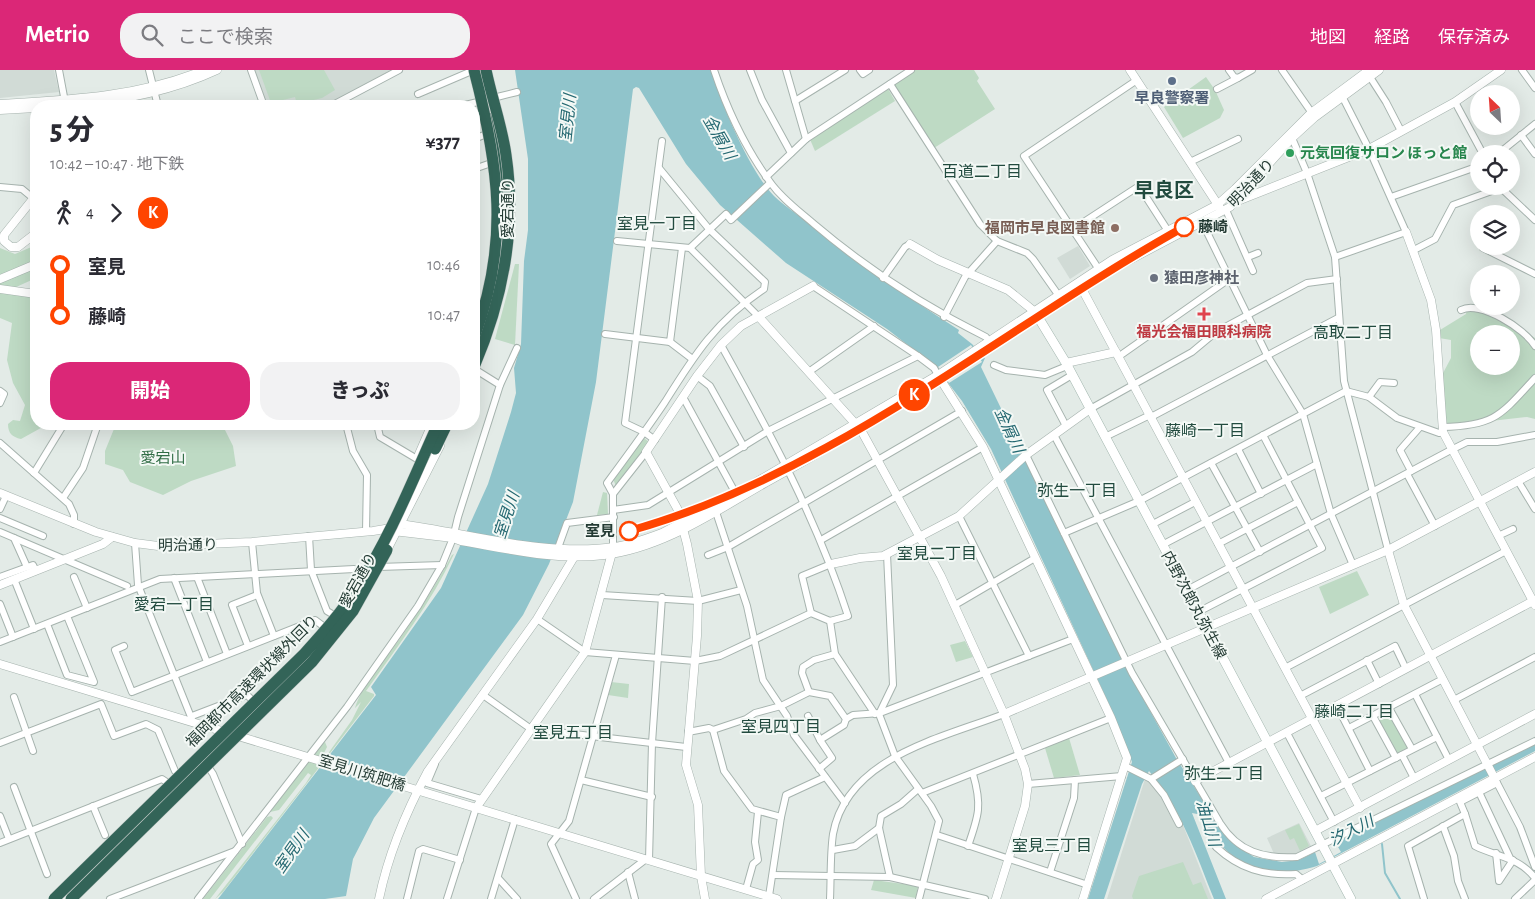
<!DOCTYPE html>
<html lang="ja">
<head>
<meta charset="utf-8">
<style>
  body { margin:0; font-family:"Alegreya Sans","Noto Sans JP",sans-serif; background:#f2f2f3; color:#2b2b33; height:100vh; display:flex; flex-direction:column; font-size:19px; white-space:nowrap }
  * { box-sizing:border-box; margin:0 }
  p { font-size:16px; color:#7c7c81 }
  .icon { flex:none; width:28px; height:28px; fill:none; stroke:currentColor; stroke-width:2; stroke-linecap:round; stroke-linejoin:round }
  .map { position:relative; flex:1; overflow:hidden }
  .drawer { position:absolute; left:30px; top:30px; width:450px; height:330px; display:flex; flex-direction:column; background:#fff; border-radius:20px; box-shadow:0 5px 20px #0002 }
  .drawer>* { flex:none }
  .badge { padding:0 10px; border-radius:16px; font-size:18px; line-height:32px }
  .needle { width:32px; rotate:335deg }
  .fabs { position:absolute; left:1470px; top:15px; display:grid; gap:10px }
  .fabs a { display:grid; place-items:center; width:50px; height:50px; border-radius:50%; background:#fff; box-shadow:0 5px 20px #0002; font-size:25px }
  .map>.badge { position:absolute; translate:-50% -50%; box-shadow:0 0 0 2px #fff }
  .legs { display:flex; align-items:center; gap:8px; height:55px; padding:0 20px; font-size:16px }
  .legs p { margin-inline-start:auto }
  .summary { display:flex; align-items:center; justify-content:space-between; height:85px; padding:0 20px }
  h1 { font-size:28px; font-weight:800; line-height:38px }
  .primary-button { display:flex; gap:10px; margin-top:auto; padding:10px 20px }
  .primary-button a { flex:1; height:58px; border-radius:20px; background:#db2777; color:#fff; font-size:20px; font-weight:800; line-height:58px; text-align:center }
  .primary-button a+a { background:#f2f2f3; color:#2b2b33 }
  ul { padding:0 20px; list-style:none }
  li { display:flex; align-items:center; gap:18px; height:50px; font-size:19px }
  li i { display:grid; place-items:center; width:8px; height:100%; margin:0 6px; background:currentColor }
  li i::after { content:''; width:12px; height:12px; margin:-6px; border:4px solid; border-radius:50%; background:#fff }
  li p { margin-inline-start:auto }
  li:first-child i { background:linear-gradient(#0000 50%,currentColor 0) }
  li:last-child i { background:linear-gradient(currentColor 50%,#0000 0) }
  header { display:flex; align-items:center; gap:30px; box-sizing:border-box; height:70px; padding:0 25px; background:#db2777; color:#fff }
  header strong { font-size:24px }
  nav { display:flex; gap:28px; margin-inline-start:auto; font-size:18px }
  .search { width:350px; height:45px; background:#f2f2f3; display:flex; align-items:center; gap:12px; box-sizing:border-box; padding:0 18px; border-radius:20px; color:#7c7c81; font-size:19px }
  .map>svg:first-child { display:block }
  .built { fill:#d1dbd6 }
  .green { fill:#bedac4; fill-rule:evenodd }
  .water { fill:#90c4cb }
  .pier { fill:#e3ebe7 }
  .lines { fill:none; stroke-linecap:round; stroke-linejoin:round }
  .stream { stroke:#90c4cb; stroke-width:2 }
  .minor-casing { stroke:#a6b3ae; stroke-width:8 }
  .tertiary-casing { stroke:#a6b3ae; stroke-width:9 }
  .secondary-casing { stroke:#a2b6ae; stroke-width:10 }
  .motorway-casing { stroke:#c2c8c6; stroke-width:12 }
  .minor { stroke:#fff; stroke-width:6 }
  .tertiary { stroke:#fff; stroke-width:8 }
  .secondary { stroke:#fff; stroke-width:9 }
  .motorway { stroke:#336458; stroke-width:11 }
  .tertiary-bridge-casing { stroke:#a6b3ae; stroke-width:9; stroke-linecap:butt }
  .motorway-bridge-casing { stroke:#c2c8c6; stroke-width:12; stroke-linecap:butt }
  .tertiary-bridge { stroke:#fff; stroke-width:8 }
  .motorway-bridge { stroke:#336458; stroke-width:11 }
  .line-1-casing { stroke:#fff; stroke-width:11 }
  .line-1 { stroke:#ff4500; stroke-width:8 }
  .service-dot { fill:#5c6f8a; stroke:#f3f8f5; stroke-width:2 }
  .leisure-dot { fill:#2e9e5b; stroke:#f3f8f5; stroke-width:2 }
  .stop-1-dot { fill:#fff; stroke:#ff4500; stroke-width:2.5 }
  .education-dot { fill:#8d6e63; stroke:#f3f8f5; stroke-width:2 }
  .worship-dot { fill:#6b7280; stroke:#f3f8f5; stroke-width:2 }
  .health-dot { fill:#e0444e; stroke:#f3f8f5; stroke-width:2 }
  .labels { text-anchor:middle; stroke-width:4; stroke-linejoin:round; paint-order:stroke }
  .service-label { font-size:15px; font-weight:bold; fill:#4e5e75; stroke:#f3f8f5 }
  .leisure-label { font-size:15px; font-weight:bold; fill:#27864d; stroke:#f3f8f5; text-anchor:start }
  .street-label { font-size:15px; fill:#243b34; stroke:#f3f8f5 }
  .stop-label { font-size:15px; font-weight:bold; fill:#243b34; stroke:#f3f8f5; text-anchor:start }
  .education-label { font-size:15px; font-weight:bold; fill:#785e54; stroke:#f3f8f5; text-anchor:end }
  .worship-label { font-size:15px; font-weight:bold; fill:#5b616d; stroke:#f3f8f5; text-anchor:start }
  .health-label { font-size:15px; font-weight:bold; fill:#be3a42; stroke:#f3f8f5 }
  .park-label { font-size:15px; fill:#326e47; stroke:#f3f8f5 }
  .water-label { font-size:16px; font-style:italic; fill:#246871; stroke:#f3f8f5 }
  .neighbourhood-label { font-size:16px; fill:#224b3f; stroke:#f3f8f5 }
  .district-label { font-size:20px; font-weight:bold; fill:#224b3f; stroke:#f3f8f5 }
</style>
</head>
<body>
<header>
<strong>Metrio</strong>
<div class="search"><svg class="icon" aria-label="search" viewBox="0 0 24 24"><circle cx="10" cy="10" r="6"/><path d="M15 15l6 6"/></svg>ここで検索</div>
<nav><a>地図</a><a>経路</a><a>保存済み</a></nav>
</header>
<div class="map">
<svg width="1535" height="829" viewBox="0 0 1535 829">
  <rect width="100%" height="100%" fill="#e3ebe7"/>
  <g class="built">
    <path d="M0,0H54L59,22L0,28Z"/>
    <path d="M255,0H391L330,33L316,36H267Z"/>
    <path d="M1078,176L1090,196L1070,209L1057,188Z"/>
    <path d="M1145,709L1155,710L1183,755L1212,829H1107Z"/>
    <path d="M1299,753L1311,776L1310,779L1293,785L1275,786L1267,768Z"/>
  </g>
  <g class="green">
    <path d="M259,0H324L335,20L322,28L297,34L295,27L271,33Z"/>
    <path d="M915,0H974L979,8L977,11L995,39L934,78L893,14Z"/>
    <path d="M1206,7L1215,20L1224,40L1220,48L1183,68L1164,37Z"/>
    <path d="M887,17L895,31L815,81L809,67Z"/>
    <path d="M36,175V208L14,218L36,221V354H48L21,369C12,367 8,363 8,354L13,350L20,351L25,335L13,313L7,290L12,253L0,248V178L15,184Z"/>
    <path d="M515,194H519L515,275L495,269Z"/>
    <path d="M1467,239L1507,250L1535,268V349L1527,347L1447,356L1443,325L1445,323L1443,322L1442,305L1451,288V270L1439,268L1440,260L1466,244ZM1479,264H1511V296H1479Z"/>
    <path d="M116,354H225V360L233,376L236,396L191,411L163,425L130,412L123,400L105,394V381Z"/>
    <path d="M644,368L649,372L616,416L613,409Z"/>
    <path d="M603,422L607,423L608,444L597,445Z"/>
    <path d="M454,484C431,533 398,576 366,621L374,624V626L223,822L215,829L306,713L311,705L308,703L279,740L270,742L322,673L325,672L327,677L323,685H327L352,650L361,632L355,638C363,613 383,592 399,570C418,543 436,515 452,485Z"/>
    <path d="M1357,501L1369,525L1330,544L1319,517Z"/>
    <path d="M965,571L973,587L956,592L950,575Z"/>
    <path d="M611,612L629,614L628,628L608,625Z"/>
    <path d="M1388,641L1409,679L1398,684H1395L1377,649V647Z"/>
    <path d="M1069,668L1080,705L1054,708L1045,678Z"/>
    <path d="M271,746L273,748L210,829H203L267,747Z"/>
    <path d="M1299,754L1309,776L1300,781L1294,768L1290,770L1285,760Z"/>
    <path d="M1183,792L1193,815L1201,812L1208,829H1133L1132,826L1139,806Z"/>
    <path d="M874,810L918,816L916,828L871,820Z"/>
  </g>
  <path class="water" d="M515,0H711C721,33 750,102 774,126C783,135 796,143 807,152C855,192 906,226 959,260L958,263L972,274L985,288L981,297L1128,601L1176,688L1221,759L1229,770L1254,787L1282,792L1299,790L1535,674V681L1317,796C1257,814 1229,792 1197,744L1192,743L1226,829H1214C1196,784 1181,739 1149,701L1142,714L1104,829H1088L1132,692L1114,645L991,379L962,331L935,296L887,259L786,193L720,135L686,94L639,18L636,17L633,19L596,312L573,432L549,494L523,545L374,748L353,789L346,826L325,829H218L376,625L371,617L441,518L488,414L511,342L516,323L514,298L521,274L524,191L528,160V89Z"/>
  <g class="pier">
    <path d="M971,275L982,292L949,313L938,297Z"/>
    <path d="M1335,772L1341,782L1319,794L1315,782Z"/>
  </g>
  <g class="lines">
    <path class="stream" d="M1382,774L1385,803L1400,829"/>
    <defs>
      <g id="minor">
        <path d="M59,0L65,32"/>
        <path d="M149,0L158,36"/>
        <path d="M251,0L264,36"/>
        <path d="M714,0C727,39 746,79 770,112C782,129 799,141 814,154C867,199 924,236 986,267L989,272"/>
        <path d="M750,0L762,30L791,83"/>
        <path d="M786,0L806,69"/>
        <path d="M860,0L863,4L869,0"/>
        <path d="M1229,0L1234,7L1238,8L1252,0"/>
        <path d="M1282,0L1314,46"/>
        <path d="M1522,0L1535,18"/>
        <path d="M1370,7L1386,32L1401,61"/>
        <path d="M890,14L980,154L997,171L1027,183L1033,189L1059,226"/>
        <path d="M1217,19L1238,8"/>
        <path d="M418,24L474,0"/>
        <path d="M493,28L517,22"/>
        <path d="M795,31L845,0"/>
        <path d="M1455,32L1483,84"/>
        <path d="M331,36L399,0"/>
        <path d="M461,36L482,31"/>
        <path d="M1521,65L1535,84"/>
        <path d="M1292,68L1307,103L1335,187L1344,311L1388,480"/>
        <path d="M474,69L489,63"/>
        <path d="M1498,84L1535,54"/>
        <path d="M1190,92L1238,69"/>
        <path d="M474,99L494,92"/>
        <path d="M766,107L806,69L911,0"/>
        <path d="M1499,116L1535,150"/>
        <path d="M0,117L22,119L34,129"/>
        <path d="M1391,127L1479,96"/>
        <path d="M1226,140L1253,201"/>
        <path d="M1202,152L1267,285L1303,344L1331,444L1353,495"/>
        <path d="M1073,159L1139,116L1168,161"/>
        <path d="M617,171L690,178L759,247"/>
        <path d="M690,178L726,144L731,150L770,113"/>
        <path d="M1483,178L1535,204"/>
        <path d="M1414,180L1435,169L1453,135L1500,118"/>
        <path d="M1248,187L1258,183"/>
        <path d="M1335,187L1406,162L1369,79L1342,26"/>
        <path d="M1100,201L1024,86L1137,10"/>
        <path d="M883,208L905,177L910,174"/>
        <path d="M813,216L918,286"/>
        <path d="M1461,240C1480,230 1525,259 1535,276"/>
        <path d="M944,247L965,207L997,171"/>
        <path d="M605,264L670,272L682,178"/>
        <path d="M670,272L691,288"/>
        <path d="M1118,287L1229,209"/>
        <path d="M994,295L1006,300L1045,305L1067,296"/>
        <path d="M476,300L500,315"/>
        <path d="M810,301L874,256"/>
        <path d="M697,306L710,316L744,377"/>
        <path d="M0,321L4,324L0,333"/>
        <path d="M683,327L736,424"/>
        <path d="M1369,327L1380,312L1394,313"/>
        <path d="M1090,339L1192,282L1216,262L1307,213L1337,209"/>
        <path d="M1151,347L1338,248"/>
        <path d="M346,354L353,381L367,405L366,462"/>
        <path d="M377,354L380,367L417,389"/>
        <path d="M1066,356L1047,320L1072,305"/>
        <path d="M1442,357C1495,356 1501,345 1535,308"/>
        <path d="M1054,365L1229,693"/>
        <path d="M1105,367L1150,345"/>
        <path d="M655,370L644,362L625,353L662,71"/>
        <path d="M0,373L69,434L74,445V454"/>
        <path d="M1455,378L1467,372H1497L1535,365"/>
        <path d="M1238,379L1261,424"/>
        <path d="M1026,385L1132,603L1220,753C1238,782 1264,789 1297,787L1535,671"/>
        <path d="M1211,393L1260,482"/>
        <path d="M1411,401L1400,380L1420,357"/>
        <path d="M34,403L64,354"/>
        <path d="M1407,404L1435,456"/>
        <path d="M1518,411L1535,439"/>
        <path d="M613,424L607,413C627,386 647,359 665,332C695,284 716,251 764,219L765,212L709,159L659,98"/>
        <path d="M63,428L83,398L98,354"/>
        <path d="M0,439L6,426"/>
        <path d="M613,440L648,435L768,361L918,286L934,298L938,305"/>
        <path d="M716,442L747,536L763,610L787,646L794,665L845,733"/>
        <path d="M959,446L1029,586"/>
        <path d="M0,448L43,466"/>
        <path d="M1151,455L1195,432"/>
        <path d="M0,462L127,516"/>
        <path d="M1064,463L1139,431L1346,321L1369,327L1397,348L1439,363L1443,362"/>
        <path d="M309,466L311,500L327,541L337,547"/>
        <path d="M1498,466L1513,459"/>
        <path d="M14,468L27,497"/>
        <path d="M821,470L983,377"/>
        <path d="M252,472L257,523L274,566"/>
        <path d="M135,473L138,515L193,652"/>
        <path d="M1218,474L1298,432"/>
        <path d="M1162,475L1317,394"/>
        <path d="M613,477V424L646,382"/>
        <path d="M558,478L567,453L614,447"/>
        <path d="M887,484L893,615L879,644L895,686L931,736L939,751L919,829"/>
        <path d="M708,485L728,477L962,341"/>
        <path d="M378,497L442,495"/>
        <path d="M0,507L33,495L36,501"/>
        <path d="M74,507L87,538"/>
        <path d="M197,507L227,584"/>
        <path d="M174,508L207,592"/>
        <path d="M14,509L34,559"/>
        <path d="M1187,520L1449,381"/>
        <path d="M602,525L698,531L741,520"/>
        <path d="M0,534L13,567"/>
        <path d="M955,535L1035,488"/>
        <path d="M1198,542L1322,478L1263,365"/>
        <path d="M811,543L802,506L831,494"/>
        <path d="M537,549L585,582L695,591L720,586L811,543L830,551L848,546C816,447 771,365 721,275"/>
        <path d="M830,551L835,584L875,644"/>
        <path d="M47,554L67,605L94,612L67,546"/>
        <path d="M0,572L160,509L354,499L364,503"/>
        <path d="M124,576L115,580L132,622L315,550L327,559"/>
        <path d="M248,576L232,535L257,525"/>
        <path d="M1367,590L1379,614"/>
        <path d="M1285,598L1506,481"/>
        <path d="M809,622L802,603L803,597L814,590L835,584"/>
        <path d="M1415,624L1449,690"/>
        <path d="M483,625L531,659L686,677"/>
        <path d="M1300,626L1395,576L1406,599"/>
        <path d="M14,627L33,681"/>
        <path d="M1454,630L1535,587"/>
        <path d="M1337,636L1370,701"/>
        <path d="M1389,638L1412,679"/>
        <path d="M192,646L247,625L255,633"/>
        <path d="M808,646L820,670"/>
        <path d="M1373,646L1396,688"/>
        <path d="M846,649L853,645L880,643L1073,569"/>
        <path d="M1349,658L1443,609"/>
        <path d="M713,660L724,701L752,739L781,747L769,826"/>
        <path d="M688,662L709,658L713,660L746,649L755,643L781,636L809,622L830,626L846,649L844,655L820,670L832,688L819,699"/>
        <path d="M1287,663L1334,752"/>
        <path d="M0,673L101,634L114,666L146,654L158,660L175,701L180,706"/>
        <path d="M1402,685L1414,708"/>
        <path d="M435,694L427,713L481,729"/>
        <path d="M207,695L213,704L242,774"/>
        <path d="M1125,696L1151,709L1164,725L1179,754"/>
        <path d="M1151,709L1183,689"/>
        <path d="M1495,709L1520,757L1535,797"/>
        <path d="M581,710L652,727"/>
        <path d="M1028,714L1122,706"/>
        <path d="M14,717L47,804"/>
        <path d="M1479,722L1510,788"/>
        <path d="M922,723L1111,648"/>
        <path d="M1321,726L1437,667"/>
        <path d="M93,736L105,765"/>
        <path d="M1465,744L1460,732L1497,713"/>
        <path d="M0,746L9,769"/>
        <path d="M781,747L786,725L825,707"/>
        <path d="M1443,756L1454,786L1458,811L1465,829"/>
        <path d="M937,765L1088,815"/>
        <path d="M0,773L162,709L171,715"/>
        <path d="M968,776C979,745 982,735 973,704"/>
        <path d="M1216,777C1240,799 1264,806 1296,804L1303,810"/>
        <path d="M833,780L855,776L879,758"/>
        <path d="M1496,783L1499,811L1513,790"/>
        <path d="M649,790L652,673L662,527"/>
        <path d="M628,802L635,829"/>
        <path d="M1050,802L1074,728L1075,710"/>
        <path d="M773,805L890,807L985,829"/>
        <path d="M890,807L879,758L881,746L901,734L918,719"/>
        <path d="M498,808L517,829"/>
        <path d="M746,819L753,794L758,790L755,772L758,742"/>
        <path d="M110,829L235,781"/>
        <path d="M198,829L347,637L418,536L442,495L453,468L458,447L500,315L517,278"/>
        <path d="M407,829L419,781L423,779L460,790"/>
        <path d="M447,829L476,738"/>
        <path d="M491,829L515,749"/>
        <path d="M576,829L551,774L569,751L616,585"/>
        <path d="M594,829L646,789"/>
        <path d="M830,829C831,808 830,785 833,764C847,687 942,668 1004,644"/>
        <path d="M1424,829L1408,776L1465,744L1475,776C1497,787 1519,787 1535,808"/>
        <path d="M1515,829L1535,810"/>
      </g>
      <g id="tertiary">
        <path d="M1130,0L1220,138"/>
        <path d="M0,34C69,30 139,27 204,0"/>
        <path d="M64,36C116,32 170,22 217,0"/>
        <path d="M0,40L36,38"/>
        <path d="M36,125L4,165V171L11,177H18L36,163"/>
        <path d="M1240,130L1369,79L1455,32L1501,0"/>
        <path d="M1406,162L1431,230L1436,260L1443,362L1535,535"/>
        <path d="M910,174L938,190L1008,220L1035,242"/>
        <path d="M0,209L36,194"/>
        <path d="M1081,217L1360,738"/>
        <path d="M0,219L36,224"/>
        <path d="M759,247L861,360L941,506L1004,644L1025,699L1028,714L1025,736L996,829"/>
        <path d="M976,287L1101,205L1230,137L1292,68L1315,47L1379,0"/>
        <path d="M1066,293L1116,282"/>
        <path d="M939,307L983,377L1111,648L1127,688L1083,829"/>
        <path d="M419,384L432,354"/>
        <path d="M0,423L96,462L135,473L158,476L252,472L373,461L385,459L400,454C468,463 545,487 614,477C630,475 646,469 662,463L736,424L938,305L1112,190L1217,135L1235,119L1311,43L1369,0"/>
        <path d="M393,461L453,468L461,471C508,479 556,491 604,485C663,478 714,442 765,413C825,380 883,346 941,310"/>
        <path d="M1388,480L1404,535L1495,709"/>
        <path d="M385,484L440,376"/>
        <path d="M831,494L860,488L883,486L959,446L1026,385L1090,339"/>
        <path d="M0,515L103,474L112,467"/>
        <path d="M0,594L777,829"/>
        <path d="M1004,644L1388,480L1535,402"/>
        <path d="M1195,711L1535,530"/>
        <path d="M476,738L585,582L613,479"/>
        <path d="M1315,761L1535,644"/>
        <path d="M379,829C388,785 407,740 428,701L537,549L574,487"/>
        <path d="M705,829L701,806L698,735L686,695L697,566L698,531L687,474L678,440L646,382L697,306L721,275L741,256L813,216"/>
        <path d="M1266,829L1535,687"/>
      </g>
      <path id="secondary" d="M1035,242L1066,293L1351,829"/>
      <path id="motorway" d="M493,48L503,104L504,136"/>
    </defs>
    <use href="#minor" class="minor-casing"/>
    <use href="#tertiary" class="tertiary-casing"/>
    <use href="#secondary" class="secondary-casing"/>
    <use href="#motorway" class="motorway-casing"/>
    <use href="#minor" class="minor"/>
    <use href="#tertiary" class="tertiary"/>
    <use href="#secondary" class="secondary"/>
    <use href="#motorway" class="motorway"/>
    <defs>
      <path id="tertiary-bridge" d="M941,310L976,287"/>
      <g id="motorway-bridge">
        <path d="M474,0C499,96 510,172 474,268"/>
        <path d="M474,297C503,229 517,159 506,85C502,56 492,29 486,0"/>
        <path d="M435,379L447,354"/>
        <path d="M54,829L304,584C323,563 342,542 357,518C390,468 413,409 438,354"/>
        <path d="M71,829L312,592L353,541L387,480"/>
      </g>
    </defs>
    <use href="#tertiary-bridge" class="tertiary-bridge-casing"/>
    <use href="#motorway-bridge" class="motorway-bridge-casing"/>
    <use href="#tertiary-bridge" class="tertiary-bridge"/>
    <use href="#motorway-bridge" class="motorway-bridge"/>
  </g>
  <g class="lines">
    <defs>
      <path id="line-1" d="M629,461C831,405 1003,258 1184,157"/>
    </defs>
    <use href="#line-1" class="line-1-casing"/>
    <use href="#line-1" class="line-1"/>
  </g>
  <circle class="service-dot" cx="1172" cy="11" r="5"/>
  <circle class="leisure-dot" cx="1290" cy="83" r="5"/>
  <g class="stop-1-dot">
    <circle cx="1184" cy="157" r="9"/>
    <circle cx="629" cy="461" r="9"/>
  </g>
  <circle class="education-dot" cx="1115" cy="158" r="5"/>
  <circle class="worship-dot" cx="1154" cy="208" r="5"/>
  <path class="health-dot" d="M1201.5 236.5h5v5h5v5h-5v5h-5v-5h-5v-5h5z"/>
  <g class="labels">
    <g class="service-label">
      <text x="1172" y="33">早良警察署</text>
    </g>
    <g class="leisure-label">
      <text x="1300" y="88">元気回復サロン ほっと館</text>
    </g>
    <g class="street-label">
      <text transform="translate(1251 113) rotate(-47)" y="5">明治通り</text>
      <text transform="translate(508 138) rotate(-90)" y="5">愛宕通り</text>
      <text transform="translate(188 475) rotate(-1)" y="5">明治通り</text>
      <text transform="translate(358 510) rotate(-61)" y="5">愛宕通り</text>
      <text transform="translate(1194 535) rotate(62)" y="5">内野次郎丸弥生線</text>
      <text transform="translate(252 611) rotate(-45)" y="5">福岡都市高速環状線外回り</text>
      <text transform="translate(362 703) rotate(17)" y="5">室見川筑肥橋</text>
    </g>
    <g class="stop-label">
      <text x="1198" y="162">藤崎</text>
      <text x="615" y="466" text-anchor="end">室見</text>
    </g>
    <g class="education-label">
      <text x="1105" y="163">福岡市早良図書館</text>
    </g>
    <g class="worship-label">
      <text x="1164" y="213">猿田彦神社</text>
    </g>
    <g class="health-label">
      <text x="1204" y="267">福光会福田眼科病院</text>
    </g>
    <g class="park-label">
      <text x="163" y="393">愛宕山</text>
    </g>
    <g class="water-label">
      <text transform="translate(567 48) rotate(-84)" y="6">室見川</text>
      <text transform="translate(720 67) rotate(60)" y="6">金屑川</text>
      <text transform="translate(1010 360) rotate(65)" y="6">金屑川</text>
      <text transform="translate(506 445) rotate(-72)" y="6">室見川</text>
      <text transform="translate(1209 753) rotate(74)" y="6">油山川</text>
      <text transform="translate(1351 760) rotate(-27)" y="6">汐入川</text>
      <text transform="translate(291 781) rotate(-55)" y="6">室見川</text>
    </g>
    <g class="neighbourhood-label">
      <text x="982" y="107">百道二丁目</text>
      <text x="657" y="159">室見一丁目</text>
      <text x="1353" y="268">高取二丁目</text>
      <text x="1205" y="366">藤崎一丁目</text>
      <text x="1077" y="426">弥生一丁目</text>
      <text x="937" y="489">室見二丁目</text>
      <text x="174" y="540">愛宕一丁目</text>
      <text x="1354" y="647">藤崎二丁目</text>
      <text x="781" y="662">室見四丁目</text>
      <text x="573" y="668">室見五丁目</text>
      <text x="1224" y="709">弥生二丁目</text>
      <text x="1052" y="781">室見三丁目</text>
    </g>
    <g class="district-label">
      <text x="1164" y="127">早良区</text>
    </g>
  </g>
</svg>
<div class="fabs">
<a><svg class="needle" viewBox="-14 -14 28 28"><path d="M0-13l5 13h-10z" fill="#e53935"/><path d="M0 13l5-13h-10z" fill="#7c7c81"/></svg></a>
<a><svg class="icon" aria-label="locate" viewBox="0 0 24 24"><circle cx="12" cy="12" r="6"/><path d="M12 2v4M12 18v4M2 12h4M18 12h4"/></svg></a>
<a><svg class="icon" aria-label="layers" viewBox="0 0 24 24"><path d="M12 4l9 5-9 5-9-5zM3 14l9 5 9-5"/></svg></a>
<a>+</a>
<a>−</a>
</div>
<b class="badge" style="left:914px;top:325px;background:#ff4500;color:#fff">K</b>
<section class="drawer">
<div class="summary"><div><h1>5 分</h1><p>10:42 – 10:47 · 地下鉄</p></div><b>¥377</b></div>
<div class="legs"><svg class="icon" aria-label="walk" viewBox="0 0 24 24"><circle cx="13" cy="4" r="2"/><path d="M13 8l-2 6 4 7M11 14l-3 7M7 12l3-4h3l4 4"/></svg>4<svg class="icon" aria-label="forward" viewBox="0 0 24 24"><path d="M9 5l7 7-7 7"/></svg><b class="badge" style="background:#ff4500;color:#fff">K</b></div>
<ul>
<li><i style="color:#ff4500"></i><b>室見</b><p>10:46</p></li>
<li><i style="color:#ff4500"></i><b>藤崎</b><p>10:47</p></li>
</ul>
<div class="primary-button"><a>開始</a><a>きっぷ</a></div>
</section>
</div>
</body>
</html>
